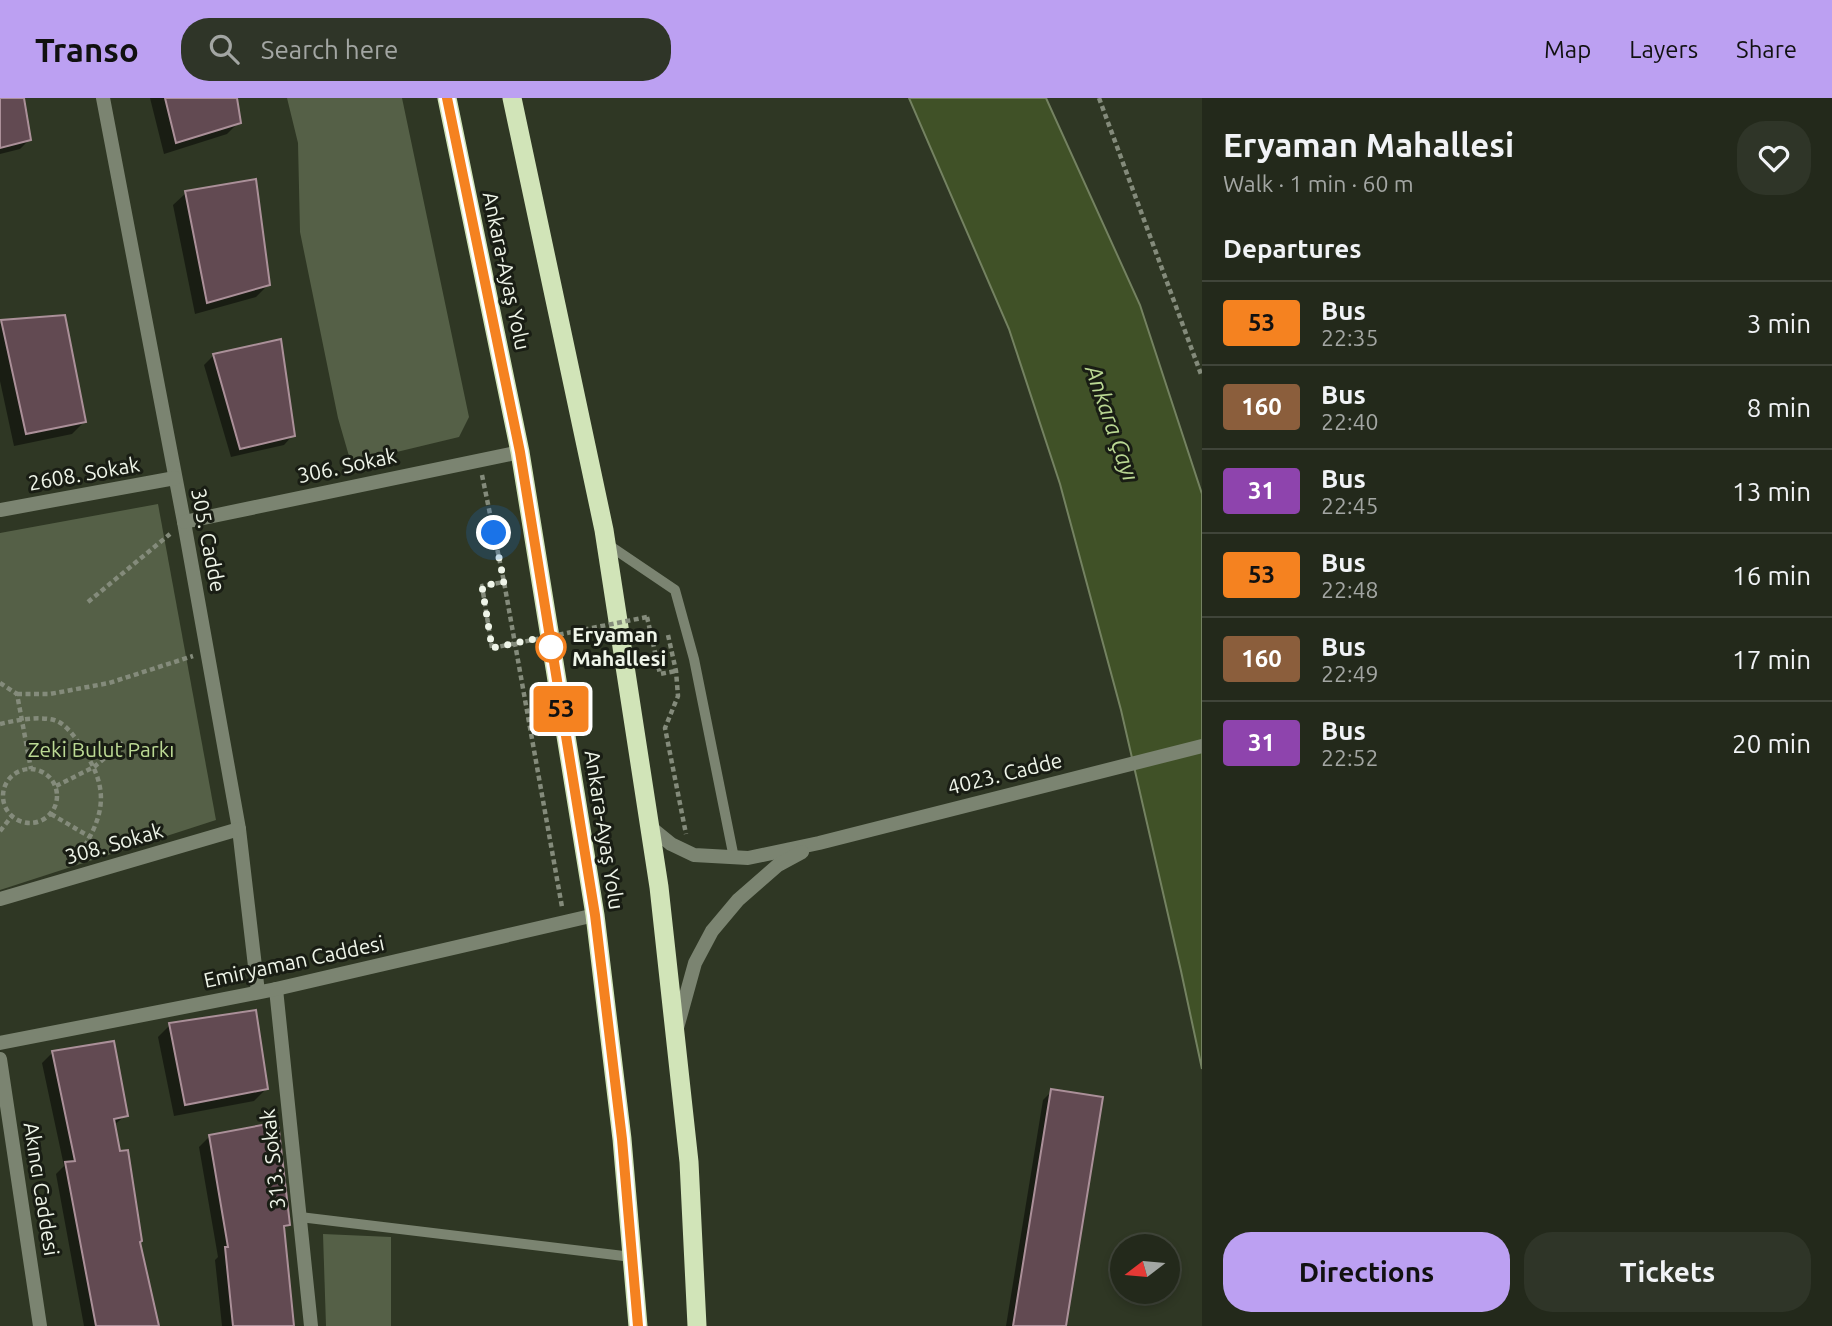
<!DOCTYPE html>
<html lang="en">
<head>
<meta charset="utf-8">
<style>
  body { margin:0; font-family:Ubuntu,sans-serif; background:#2f3528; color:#f1f3f6; height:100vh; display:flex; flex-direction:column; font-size:26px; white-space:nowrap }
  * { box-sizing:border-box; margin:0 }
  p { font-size:23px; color:#a3a6a3 }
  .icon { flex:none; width:38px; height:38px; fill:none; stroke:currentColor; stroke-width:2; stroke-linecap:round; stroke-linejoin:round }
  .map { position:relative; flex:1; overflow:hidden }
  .sheet { display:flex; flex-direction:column; background:#23291b; width:630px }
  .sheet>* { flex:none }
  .badge { padding:0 14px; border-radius:5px; font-size:24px; line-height:46px }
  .needle { width:46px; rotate:254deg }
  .controls { position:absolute; left:1110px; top:1136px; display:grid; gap:14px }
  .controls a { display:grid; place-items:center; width:70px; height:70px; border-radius:50%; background:#23291b; box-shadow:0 4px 10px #0003,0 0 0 2px #40453a; font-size:35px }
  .you { position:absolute; width:35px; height:35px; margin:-18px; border:5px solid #fff; border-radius:50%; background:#1a73e8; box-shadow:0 0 0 10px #1a73e833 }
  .map>.badge { position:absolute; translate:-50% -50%; box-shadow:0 0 0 4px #fff }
  h2 { padding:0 21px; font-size:26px; line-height:63px }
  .round { display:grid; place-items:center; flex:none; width:74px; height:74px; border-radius:28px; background:#2f3528 }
  .overview { display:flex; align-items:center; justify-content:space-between; height:119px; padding:0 21px }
  h1 { font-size:33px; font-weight:600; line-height:52px }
  .button { display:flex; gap:14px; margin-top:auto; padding:14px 21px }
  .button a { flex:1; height:80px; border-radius:28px; background:#bca0f2; color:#111; font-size:28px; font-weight:600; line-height:80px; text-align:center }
  .button a+a { background:#2f3528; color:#f1f3f6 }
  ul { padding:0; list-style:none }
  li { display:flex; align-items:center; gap:21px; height:84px; padding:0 21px; border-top:2px solid #40453a }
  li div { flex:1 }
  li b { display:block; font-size:26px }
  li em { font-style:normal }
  li .badge { min-width:77px; font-weight:700; text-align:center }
  header { display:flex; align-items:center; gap:42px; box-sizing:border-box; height:98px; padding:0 35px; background:#bca0f2; color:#111 }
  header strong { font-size:33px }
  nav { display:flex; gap:38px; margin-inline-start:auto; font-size:24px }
  .search { width:490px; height:63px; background:#2f3528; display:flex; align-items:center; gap:18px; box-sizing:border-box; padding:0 24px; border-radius:28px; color:#a3a6a3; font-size:26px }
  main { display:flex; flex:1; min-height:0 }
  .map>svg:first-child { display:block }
  .green { fill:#556047 }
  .water { fill:#405127; stroke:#748261; stroke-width:2 }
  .shadow { fill:#0007 }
  .building { fill:#624a52; stroke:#ab9099; stroke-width:2 }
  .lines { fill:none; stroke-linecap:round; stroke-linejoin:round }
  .path { stroke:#848b7b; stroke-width:4.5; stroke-dasharray:5 3.5; stroke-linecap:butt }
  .service { stroke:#7b8471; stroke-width:10 }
  .minor { stroke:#7b8471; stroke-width:14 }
  .tertiary { stroke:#7b8471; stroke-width:14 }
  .trunk { stroke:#d1e4b8; stroke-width:19 }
  .path-bridge { stroke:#848b7b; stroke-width:4.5; stroke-dasharray:5 3.5; stroke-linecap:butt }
  .line-casing { stroke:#fff; stroke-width:16 }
  .line { stroke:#f58220; stroke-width:10 }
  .walk { stroke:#eff5e9; stroke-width:7; stroke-dasharray:0 12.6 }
  .stop-dot { fill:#fff; stroke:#f58220; stroke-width:3.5 }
  .labels { text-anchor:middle; stroke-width:6; stroke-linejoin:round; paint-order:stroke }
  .street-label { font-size:21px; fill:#eff5e9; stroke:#191d14 }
  .stop-label { font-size:21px; font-weight:bold; fill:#eff5e9; stroke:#191d14; text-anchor:start }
  .park-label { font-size:21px; fill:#bcda94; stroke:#191d14 }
  .water-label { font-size:23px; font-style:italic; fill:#bad893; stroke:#191d14 }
</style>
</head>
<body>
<header>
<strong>Transo</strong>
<div class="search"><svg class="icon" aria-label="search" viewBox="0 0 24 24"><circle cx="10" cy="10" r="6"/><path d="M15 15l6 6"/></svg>Search here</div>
<nav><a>Map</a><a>Layers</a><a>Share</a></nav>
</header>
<main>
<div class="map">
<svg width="1202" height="1228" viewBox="0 0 1202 1228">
  <rect width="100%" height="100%" fill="#2f3724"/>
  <g class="green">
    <path d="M287,0H402L469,319L459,339L351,365L338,320L300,134L298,45Z"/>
    <path d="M158,406L216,722L0,792V435Z"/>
    <path d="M323,1136L391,1139V1228H326Z"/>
  </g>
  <path class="water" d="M909,0H1046L1140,207L1202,396V971L1181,873L1121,612L1060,386L1009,231Z"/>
  <g class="shadow">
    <path d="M0,0H22L29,42L20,51L0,56Z"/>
    <path d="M150,0H235L239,24L227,36L164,56Z"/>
    <path d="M186,95L269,186L256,199L195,216L173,107Z"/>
    <path d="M2,224L84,324L72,336L14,348L0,283V226Z"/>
    <path d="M280,243L293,337L284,347L231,359L204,267L213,258Z"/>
    <path d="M170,927L266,991L254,1003L174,1018L158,939Z"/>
    <path d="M52,955L126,1017L113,1028L157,1228H84L56,1076L64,1068L42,965Z"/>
    <path d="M1052,993L1064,1228H1006L1043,1002Z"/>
    <path d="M210,1038L288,1127L283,1132L292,1228H222L215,1162L218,1159L199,1049Z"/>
  </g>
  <g class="building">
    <path d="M0,0H24L31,42L0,50Z"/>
    <path d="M165,0H237L241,25L176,45Z"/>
    <path d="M256,81L270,187L207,205L185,93Z"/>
    <path d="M65,217L86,324L26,336L1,222Z"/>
    <path d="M281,241L295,338L240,351L213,256Z"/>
    <path d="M256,912L268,991L185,1007L169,925Z"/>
    <path d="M114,943L128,1018L114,1021L120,1053L128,1052L142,1143L140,1144L159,1228H96L65,1064L75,1063L52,953Z"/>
    <path d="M1051,991L1103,999L1066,1228H1013Z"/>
    <path d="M278,1024L290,1127L284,1128L294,1228H233L225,1149H228L209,1037Z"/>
  </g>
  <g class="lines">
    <g class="path">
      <path d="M1099,0L1202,279"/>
      <path d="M482,377L504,484L562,809"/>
      <path d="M88,504L170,436"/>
      <path d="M647,519L660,576L676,573"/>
      <path d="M668,537L676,573L678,598L665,630L686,736"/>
      <path d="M492,550L482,488L504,484"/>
      <path d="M0,585L17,596L31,671"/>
      <path d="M17,596H50L109,585L193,558"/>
      <path d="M0,626C17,622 37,618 54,622C65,625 75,639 81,648C106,685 108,710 84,749"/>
      <circle cx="30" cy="698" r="27"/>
      <path d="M56,688L94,669L123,645"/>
      <path d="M51,716L90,739"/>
      <path d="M0,733L12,718"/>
    </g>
    <g class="service">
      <path d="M607,446L675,492L694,561L734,760"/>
      <path d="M300,1119L632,1159"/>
    </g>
    <g class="minor">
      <path d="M103,0L184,424L239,731L258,894"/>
      <path d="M0,412L175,380"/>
      <path d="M184,424L520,354"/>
      <path d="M650,729L671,746L694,757L748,760L819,745L1202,648"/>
      <path d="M0,801L239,731"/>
      <path d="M276,891L311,1228"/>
      <path d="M677,930L695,865L712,833L738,802L778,767L802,754"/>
    </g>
    <g class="tertiary">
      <path d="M0,945L276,891L595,817"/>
      <path d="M0,961L40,1228"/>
    </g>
    <g class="trunk">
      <path d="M447,0L520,354L595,817L622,1041L638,1228"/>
      <path d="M512,0L604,432L659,789L689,1064L697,1228"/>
    </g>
    <path class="path-bridge" d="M492,550L647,519"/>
  </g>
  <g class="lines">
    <defs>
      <path id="line" d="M447,0L520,354L595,817L622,1041L638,1228"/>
    </defs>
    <use href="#line" class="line-casing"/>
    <use href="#line" class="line"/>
    <path class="walk" d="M494,435L504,484L482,488L492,550L544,539L551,549"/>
  </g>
  <circle class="stop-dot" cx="551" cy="549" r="14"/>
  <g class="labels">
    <g class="street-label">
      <text transform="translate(506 173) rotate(78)" y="7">Ankara-Ayaş Yolu</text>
      <text transform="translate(347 368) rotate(-12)" y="7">306. Sokak</text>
      <text transform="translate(84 376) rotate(-10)" y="7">2608. Sokak</text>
      <text transform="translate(208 442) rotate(79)" y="7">305. Cadde</text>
      <text transform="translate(1005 676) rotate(-14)" y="7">4023. Cadde</text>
      <text transform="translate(604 732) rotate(81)" y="7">Ankara-Ayaş Yolu</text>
      <text transform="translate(114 746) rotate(-16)" y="7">308. Sokak</text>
      <text transform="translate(294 864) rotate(-12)" y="7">Emiryaman Caddesi</text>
      <text transform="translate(273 1061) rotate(-96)" y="7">313. Sokak</text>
      <text transform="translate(41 1091) rotate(81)" y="7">Akıncı Caddesi</text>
    </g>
    <g class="stop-label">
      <text x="572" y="544">Eryaman<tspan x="572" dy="24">Mahallesi</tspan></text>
    </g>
    <g class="park-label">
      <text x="101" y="659">Zeki Bulut Parkı</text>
    </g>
    <g class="water-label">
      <text transform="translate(1112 325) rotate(71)" y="8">Ankara Çayı</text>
    </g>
  </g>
</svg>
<div class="controls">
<a><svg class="needle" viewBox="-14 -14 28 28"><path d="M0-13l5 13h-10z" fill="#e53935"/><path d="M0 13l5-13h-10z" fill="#a3a6a3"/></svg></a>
</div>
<div class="you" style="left:494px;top:435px"></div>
<b class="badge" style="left:561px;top:611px;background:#f58220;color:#111">53</b>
</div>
<section class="sheet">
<div class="overview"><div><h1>Eryaman Mahallesi</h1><p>Walk · 1 min · 60 m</p></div><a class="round"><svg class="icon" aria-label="heart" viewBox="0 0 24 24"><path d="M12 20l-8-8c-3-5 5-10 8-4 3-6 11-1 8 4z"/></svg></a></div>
<h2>Departures</h2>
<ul>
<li><span class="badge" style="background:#f58220;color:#111">53</span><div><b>Bus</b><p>22:35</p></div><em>3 min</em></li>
<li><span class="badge" style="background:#8b5e3c;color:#fff">160</span><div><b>Bus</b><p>22:40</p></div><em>8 min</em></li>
<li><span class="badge" style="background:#8e44ad;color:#fff">31</span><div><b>Bus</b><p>22:45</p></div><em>13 min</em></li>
<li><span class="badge" style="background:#f58220;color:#111">53</span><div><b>Bus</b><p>22:48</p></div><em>16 min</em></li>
<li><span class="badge" style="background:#8b5e3c;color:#fff">160</span><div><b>Bus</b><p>22:49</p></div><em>17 min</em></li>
<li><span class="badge" style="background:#8e44ad;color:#fff">31</span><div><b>Bus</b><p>22:52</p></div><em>20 min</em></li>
</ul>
<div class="button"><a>Directions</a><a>Tickets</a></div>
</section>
</main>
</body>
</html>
